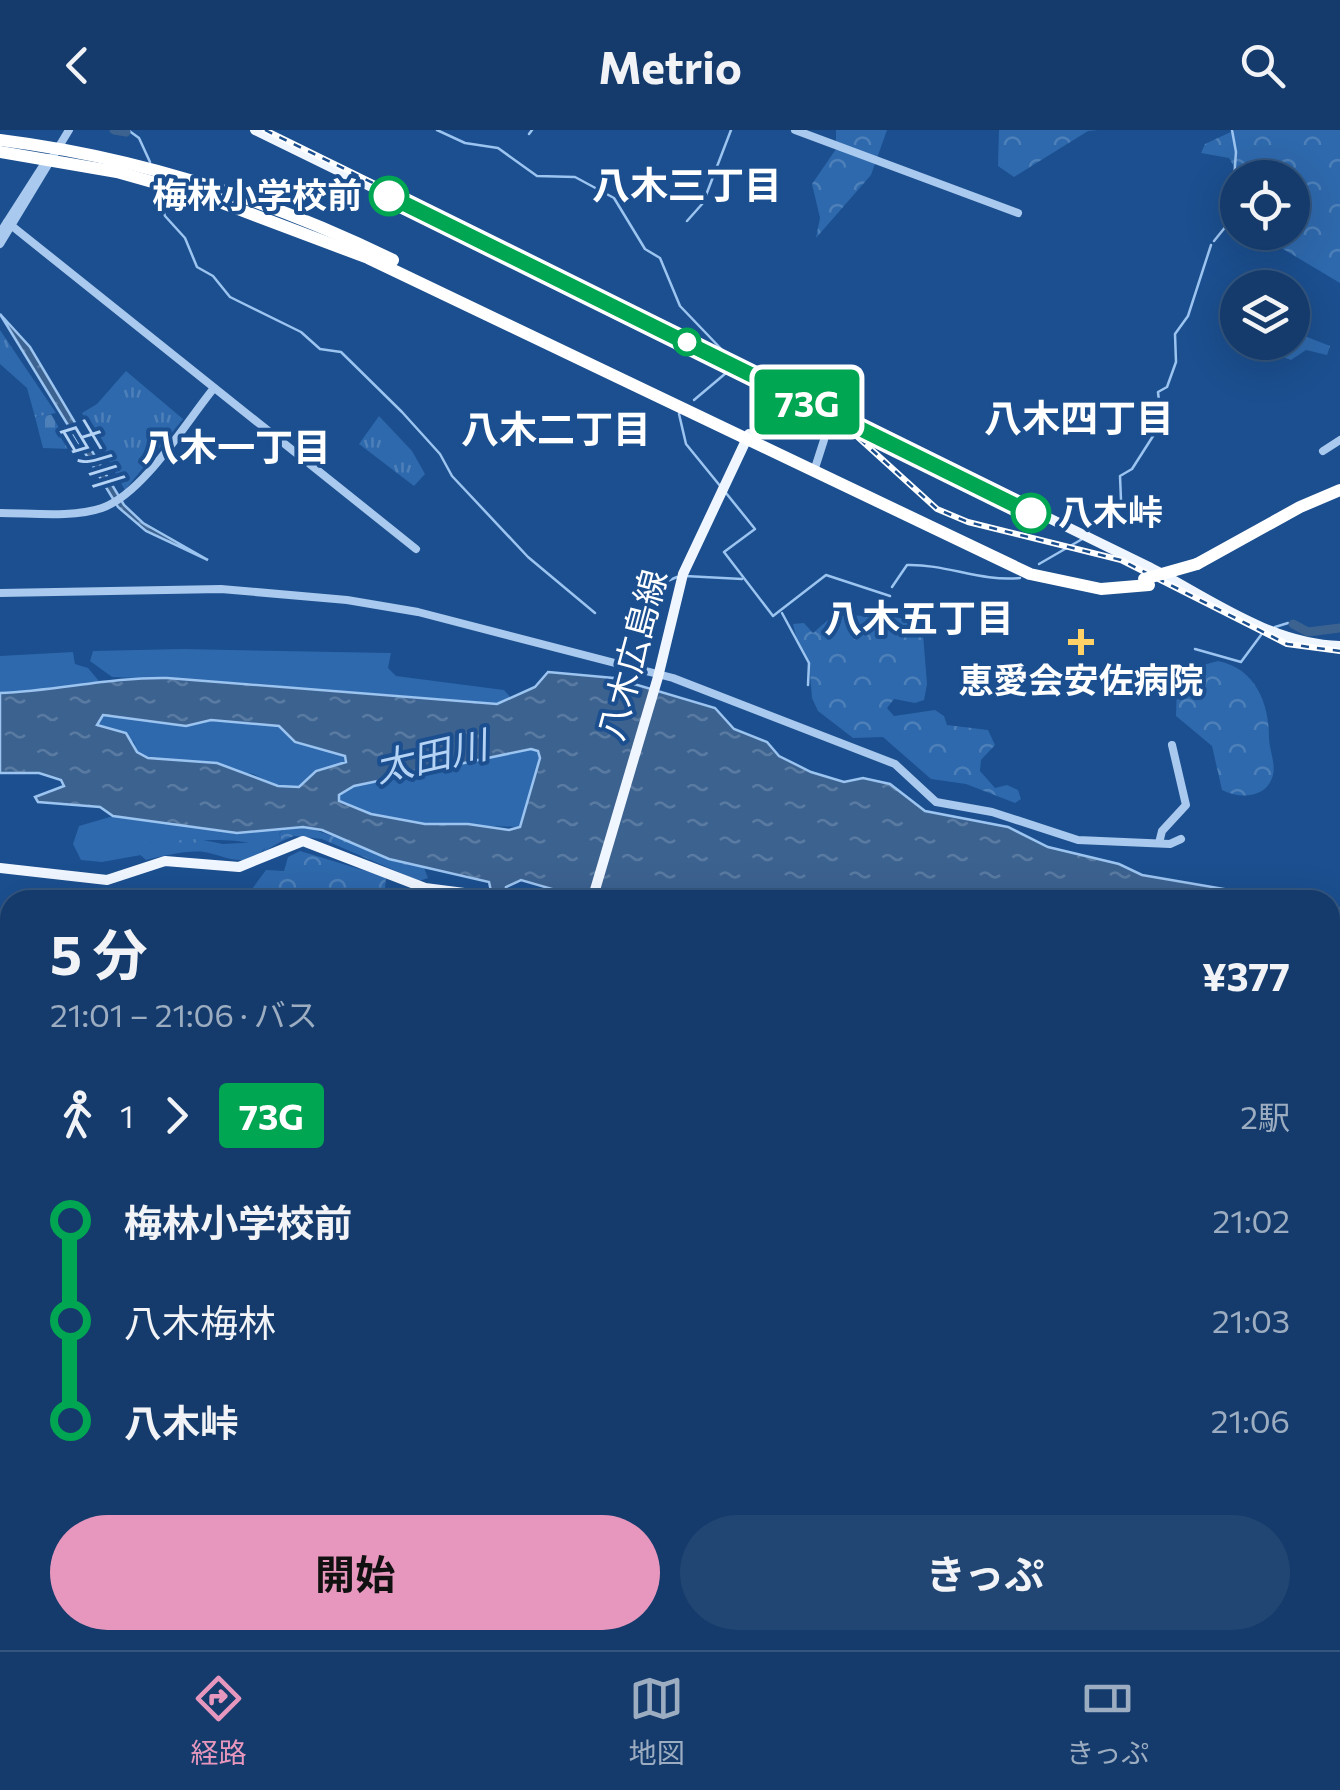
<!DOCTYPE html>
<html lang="ja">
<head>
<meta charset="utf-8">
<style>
  body { margin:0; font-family:Commissioner,"Noto Sans JP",sans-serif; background:#214673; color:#f1f3f6; height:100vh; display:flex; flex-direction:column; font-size:38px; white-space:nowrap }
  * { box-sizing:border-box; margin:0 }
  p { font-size:32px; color:#9dadc1 }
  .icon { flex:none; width:55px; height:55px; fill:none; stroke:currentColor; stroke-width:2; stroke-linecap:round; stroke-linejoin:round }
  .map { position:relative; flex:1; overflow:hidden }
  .panel { position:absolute; left:0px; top:760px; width:1340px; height:760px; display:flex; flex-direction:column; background:#143b6b; border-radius:30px 30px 0 0; box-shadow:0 10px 40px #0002,0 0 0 2px #33557e }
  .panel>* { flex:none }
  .badge { padding:0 20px; border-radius:8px; font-size:35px; line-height:65px }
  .tools { position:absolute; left:1220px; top:30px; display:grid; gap:20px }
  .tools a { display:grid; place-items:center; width:90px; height:90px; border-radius:50%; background:#143b6b; box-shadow:0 10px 40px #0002,0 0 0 2px #33557e; font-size:50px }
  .map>.badge { position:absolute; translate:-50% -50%; box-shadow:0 0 0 5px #fff }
  .legs { display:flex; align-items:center; gap:15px; height:110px; padding:0 50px; font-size:32px }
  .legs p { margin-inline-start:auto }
  .headline { display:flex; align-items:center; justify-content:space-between; height:170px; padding:0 50px }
  h1 { font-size:55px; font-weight:700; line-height:75px }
  .cta { display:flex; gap:20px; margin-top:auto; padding:20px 50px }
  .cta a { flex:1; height:115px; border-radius:60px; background:#e797bd; color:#111; font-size:40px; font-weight:700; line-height:115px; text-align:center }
  .cta a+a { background:#214673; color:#f1f3f6 }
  ul { padding:0 50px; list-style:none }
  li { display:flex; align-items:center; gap:35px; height:100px; font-size:38px }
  li i { display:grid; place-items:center; width:15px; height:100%; margin:0 12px; background:currentColor }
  li i::after { content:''; width:25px; height:25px; margin:-12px; border:8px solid; border-radius:50%; background:#143b6b }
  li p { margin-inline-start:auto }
  li:first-child i { background:linear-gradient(#0000 50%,currentColor 0) }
  li:last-child i { background:linear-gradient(currentColor 50%,#0000 0) }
  header { display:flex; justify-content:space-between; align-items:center; height:130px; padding:0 50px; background:#143b6b; font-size:45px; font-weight:700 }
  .menu { display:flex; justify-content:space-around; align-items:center; height:140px; border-top:2px solid #33557e; background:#143b6b; font-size:28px; color:#9dadc1 }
  .menu a { display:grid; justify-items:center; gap:5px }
  .menu .on { color:#e797bd }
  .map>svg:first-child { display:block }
  .grass { fill:#2e69ad }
  .forest { fill:url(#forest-crowns) }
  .cemetery { fill:url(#cemetery-stones) }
  .park { fill:url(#park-tufts) }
  .water { fill:url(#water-ripples); stroke:#9cc4f0; stroke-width:2.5; fill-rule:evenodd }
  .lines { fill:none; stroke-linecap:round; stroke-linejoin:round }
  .stream { stroke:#9cc4f0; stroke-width:2.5 }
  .river { stroke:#3c6290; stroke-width:9 }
  .minor { stroke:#a9c9ee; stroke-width:8 }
  .major { stroke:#f0f6ff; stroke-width:10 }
  .highway { stroke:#fff; stroke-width:12 }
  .rail-casing { stroke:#fff; stroke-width:6 }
  .rail { stroke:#1b4f8f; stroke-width:2.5; stroke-dasharray:8; stroke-linecap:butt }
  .highway-bridge { stroke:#fff; stroke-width:12 }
  .line-1-casing { stroke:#fff; stroke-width:22 }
  .line-1 { stroke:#00a651; stroke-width:15 }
  .stop-1-dot { fill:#fff; stroke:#00a651; stroke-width:5 }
  .poi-dot { fill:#ffd166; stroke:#1b4f8f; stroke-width:4 }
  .labels { text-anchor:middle; stroke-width:8; stroke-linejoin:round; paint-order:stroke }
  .stop-label { font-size:35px; font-weight:bold; fill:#fff; stroke:#1b4f8f; text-anchor:end }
  .street-label { font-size:35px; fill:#fff; stroke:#1b4f8f }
  .poi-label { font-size:35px; font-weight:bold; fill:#fff; stroke:#1b4f8f }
  .neighbourhood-label { font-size:38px; font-weight:bold; fill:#fff; stroke:#1b4f8f }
  .water-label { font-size:38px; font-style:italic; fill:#b5d3f5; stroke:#1b4f8f }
</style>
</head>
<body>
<header><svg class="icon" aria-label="back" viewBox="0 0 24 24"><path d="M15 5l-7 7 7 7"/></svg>Metrio<svg class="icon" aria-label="search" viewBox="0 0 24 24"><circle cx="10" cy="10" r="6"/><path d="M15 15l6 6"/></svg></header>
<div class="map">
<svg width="1340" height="1520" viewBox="0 0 1340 1520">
  <defs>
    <pattern id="forest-crowns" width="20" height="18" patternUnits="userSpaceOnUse" patternTransform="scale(2.5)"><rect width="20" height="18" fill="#2e69ad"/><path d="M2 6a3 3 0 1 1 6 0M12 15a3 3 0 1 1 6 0" fill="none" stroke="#4d80b9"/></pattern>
    <pattern id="cemetery-stones" width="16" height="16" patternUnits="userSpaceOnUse" patternTransform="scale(2.5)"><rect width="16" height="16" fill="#2e69ad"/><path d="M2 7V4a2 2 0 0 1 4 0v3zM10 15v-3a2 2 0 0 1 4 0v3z" fill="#4d80b9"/></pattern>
    <pattern id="park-tufts" width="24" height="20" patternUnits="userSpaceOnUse" patternTransform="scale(2.5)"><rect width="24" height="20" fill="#2e69ad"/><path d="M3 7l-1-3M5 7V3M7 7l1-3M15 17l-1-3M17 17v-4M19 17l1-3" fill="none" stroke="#4d80b9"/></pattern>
    <pattern id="water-ripples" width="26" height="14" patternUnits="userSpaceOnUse" patternTransform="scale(2.5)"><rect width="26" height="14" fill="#3c6290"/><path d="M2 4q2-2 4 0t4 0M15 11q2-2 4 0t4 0" fill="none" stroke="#597aa1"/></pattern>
  </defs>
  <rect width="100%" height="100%" fill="#1b4f8f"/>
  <g class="grass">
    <path d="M182,519L391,523L388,538L396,546L504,560L511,568L497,574L372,568L265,554L112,547L90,531L93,521Z"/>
    <path d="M73,522L75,534L88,538L99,551L60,561L0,563V526Z"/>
    <path d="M103,585L186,596L211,590L279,596L295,612L345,626L347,632L316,641L299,657L278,656L253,644L148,628L137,622L134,612L96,594Z"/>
    <path d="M531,619L538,621L540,628L520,697L425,694L371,684L339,671V664L354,656Z"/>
    <path d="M113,686L267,701L284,698L279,704L282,711L263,722L265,718C240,705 162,709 137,722L141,725L102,732L81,730L73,714L79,696Z"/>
    <path d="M1336,1109L1340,1117V1199L1332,1202L1330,1110Z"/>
  </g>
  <g class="forest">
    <path d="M836,0H887L871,45L816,108L820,88L812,54L836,19Z"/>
    <path d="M999,0H1098L1088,1L1014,47L998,36Z"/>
    <path d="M1235,0H1340V153L1278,116L1276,103L1292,102V48L1240,47L1229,28L1201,23L1205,14Z"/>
    <path d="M1293,166L1307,207L1330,216L1327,225L1306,220L1291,230L1283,227L1274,213L1292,212Z"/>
    <path d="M847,485L901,488L923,504L927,554L924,570L915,573L894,569L887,578L894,586L935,580L944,586L947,595L988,600L995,615L981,630L980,641L995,658L1007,655L1018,660L1021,669L1015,673L966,654L931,649L883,607L853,608L818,581L812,568L809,532L798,515L793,494L804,493L813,503L829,489Z"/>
    <path d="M1218,531C1255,538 1269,573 1269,607C1269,619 1276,634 1273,645C1267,669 1239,669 1222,660L1212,616L1176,586L1177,555L1203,535Z"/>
    <path d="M303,696L424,738L428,748L419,751L322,709L294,706L282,711L279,704L285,698Z"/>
    <path d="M198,709L223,714L262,712L265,718C246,740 227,726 204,722C188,720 162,726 146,730L137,722L141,713Z"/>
    <path d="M300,721L386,747L384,770H290L277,764L265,770H244L266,740L284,741L288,727Z"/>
  </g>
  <path class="cemetery" d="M51,284L71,319L43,318L35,287Z"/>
  <g class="park">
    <path d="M0,200L56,283L35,287L27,258L0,234Z"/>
    <path d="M126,241L183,289L125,360L82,283L97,274Z"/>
    <path d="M379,286L412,321L425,344L414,356L359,314Z"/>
    <path d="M811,1510H911L904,1520H820Z"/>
  </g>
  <g class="water">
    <path d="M0,184L30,217L124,375L143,393L208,430L146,401L118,377Z"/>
    <path d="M548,542L614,548L715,578L734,599L767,612L779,626L811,642L844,652L863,648L890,654L925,681L1008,697L1048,717L1119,734L1142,745L1288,770H590L521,750L506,757L503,770H493L489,752L389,729L322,700L303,697L237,703L113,686L100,677L38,672L35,667L64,656L61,650L39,643H0V563C57,561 110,547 167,548L497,574L535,557ZM103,585L186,596L211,590L279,596L295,612L345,626L346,632L316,641L299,657L278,656L217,633L148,628L137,622L126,603L97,595ZM531,619L538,621L540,628L520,697L509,700L468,694H425L371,684L339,671V665L354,656Z"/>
    <path d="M1330,777L1340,779V925L1330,923Z"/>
  </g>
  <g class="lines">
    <g class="stream">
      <path d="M128,0L139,8L150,32"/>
      <path d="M437,0L465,13L498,18L537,46L575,47L614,68L645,119L660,128L680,176L726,224"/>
      <path d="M529,4L532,0"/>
      <path d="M157,60L165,86L185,108L197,137L213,146L230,167L301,202L320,219L341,222L402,282L440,324L452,346L528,427L595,483"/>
      <path d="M687,91L703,73L731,0"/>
      <path d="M1214,111L1231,90L1236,22L1232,0"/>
      <path d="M694,270L726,243V237"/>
      <path d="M679,284L686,314L721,357"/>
      <path d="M726,363L755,399L724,422L773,486L826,445L890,466"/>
      <path d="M1088,402L1096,391L1113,385L1121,370L1120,346L1132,339L1155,303L1150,284L1159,271L1158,262L1167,257L1176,232L1175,204L1188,186L1211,115"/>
      <path d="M1039,434L1084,408"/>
      <path d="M685,446L742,449"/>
      <path d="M665,452L677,447"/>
      <path d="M892,457L907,435C947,434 980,452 1020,448"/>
      <path d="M782,483L809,533L808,555"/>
      <path d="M1275,497L1288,493"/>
      <path d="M1195,519L1241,532L1261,505"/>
    </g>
    <g class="river">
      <path d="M114,0L126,2"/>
      <path d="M1293,494L1308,502L1340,498"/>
      <path d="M472,1520L493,1510"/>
      <path d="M624,1520L630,1510"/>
      <path d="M1148,1520L1149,1510"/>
    </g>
    <g class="minor">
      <path d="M795,0L1018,83"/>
      <path d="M7,92L416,419"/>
      <path d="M0,103L48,28"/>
      <path d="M0,114L69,0"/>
      <path d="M1323,321L1340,310"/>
      <path d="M814,341L824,310L825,281"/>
      <path d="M0,383C31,383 73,388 102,378C144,363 186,292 214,258"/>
      <path d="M0,463L221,459L347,470L418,482L673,548L895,634L936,672L992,682L1078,710L1170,714L1181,709"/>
      <path d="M1159,713L1162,701L1186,675L1172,615"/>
      <path d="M0,941L10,945"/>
      <path d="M0,1002L10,1005"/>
      <path d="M1330,1012H1340"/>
      <path d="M0,1107L5,1091"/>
      <path d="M0,1176L10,1179"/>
      <path d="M1330,1223L1340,1220"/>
      <path d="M0,1328L10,1296"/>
      <path d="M213,1520L216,1510"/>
      <path d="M630,1520L635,1510"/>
      <path d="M912,1520L919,1510"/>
      <path d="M1125,1520L1126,1510"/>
    </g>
    <g class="major">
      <path d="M255,0L1149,437C1210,469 1270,514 1340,516"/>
      <path d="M0,738L107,750L165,731L239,737L303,711L425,758L519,770"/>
      <path d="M592,770L658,547L683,444L749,304"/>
      <path d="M0,1464H10"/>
      <path d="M316,1510L344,1520"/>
      <path d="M338,1510L369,1520"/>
    </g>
    <g class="highway">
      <path d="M0,10C137,27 270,70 393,130"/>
      <path d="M0,22L117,42L209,68L368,128L1030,444L1101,459L1149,455"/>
      <path d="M1197,434L1300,377L1340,360"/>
    </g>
    <defs>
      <g id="rail">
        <path d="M265,0L818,271L937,379L968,392L1121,430L1287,514L1340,521"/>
        <path d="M0,782L10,786"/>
        <path d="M1330,973L1340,974"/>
      </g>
    </defs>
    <use href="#rail" class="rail-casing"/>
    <use href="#rail" class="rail"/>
    <path class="highway-bridge" d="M1144,449L1197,434"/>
  </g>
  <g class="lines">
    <defs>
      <path id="line-1" d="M389,66L1031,383"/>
    </defs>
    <use href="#line-1" class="line-1-casing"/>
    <use href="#line-1" class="line-1"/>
  </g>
  <g class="stop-1-dot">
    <circle cx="389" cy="66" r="18"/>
    <circle cx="687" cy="212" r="12"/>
    <circle cx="1031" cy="383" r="18"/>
  </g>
  <path class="poi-dot" d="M1076 497h10v10h10v10h-10v10h-10v-10h-10v-10h10z"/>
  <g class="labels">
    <g class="stop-label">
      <text x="362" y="78">梅林小学校前</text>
      <text x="1058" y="395" text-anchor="start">八木峠</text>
    </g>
    <g class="street-label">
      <text transform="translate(633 525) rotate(-75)" y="12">八木広島線</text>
    </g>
    <g class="poi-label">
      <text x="1081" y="563">恵愛会安佐病院</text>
    </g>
    <g class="neighbourhood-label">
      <text x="687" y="69">八木三丁目</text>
      <text x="1079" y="302">八木四丁目</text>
      <text x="556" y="313">八木二丁目</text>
      <text x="236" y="331">八木一丁目</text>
      <text x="919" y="502">八木五丁目</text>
    </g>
    <g class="water-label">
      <text transform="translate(90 321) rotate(59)" y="13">古川</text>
      <text transform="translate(431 627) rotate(-13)" y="13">太田川</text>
    </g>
  </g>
</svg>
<div class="tools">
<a><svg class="icon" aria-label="locate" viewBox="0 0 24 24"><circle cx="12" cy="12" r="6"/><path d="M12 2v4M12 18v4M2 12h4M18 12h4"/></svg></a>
<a><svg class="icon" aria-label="layers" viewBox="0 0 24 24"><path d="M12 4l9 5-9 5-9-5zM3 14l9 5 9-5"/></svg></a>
</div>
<b class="badge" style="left:807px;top:272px;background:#00a651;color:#fff">73G</b>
<section class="panel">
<div class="headline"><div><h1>5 分</h1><p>21:01 – 21:06 · バス</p></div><b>¥377</b></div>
<div class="legs"><svg class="icon" aria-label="walk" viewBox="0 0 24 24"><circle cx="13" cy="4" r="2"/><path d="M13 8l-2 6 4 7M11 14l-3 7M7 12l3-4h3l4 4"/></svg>1<svg class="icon" aria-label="forward" viewBox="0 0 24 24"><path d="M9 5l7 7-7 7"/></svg><b class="badge" style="background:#00a651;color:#fff">73G</b><p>2駅</p></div>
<ul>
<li><i style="color:#00a651"></i><b>梅林小学校前</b><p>21:02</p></li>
<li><i style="color:#00a651"></i><span>八木梅林</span><p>21:03</p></li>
<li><i style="color:#00a651"></i><b>八木峠</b><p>21:06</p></li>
</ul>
<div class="cta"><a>開始</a><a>きっぷ</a></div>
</section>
</div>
<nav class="menu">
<a class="on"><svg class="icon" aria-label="directions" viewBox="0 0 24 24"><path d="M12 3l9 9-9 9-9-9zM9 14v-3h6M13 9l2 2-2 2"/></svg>経路</a>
<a><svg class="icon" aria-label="map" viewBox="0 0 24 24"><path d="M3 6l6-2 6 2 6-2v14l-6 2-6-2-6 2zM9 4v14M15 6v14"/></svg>地図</a>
<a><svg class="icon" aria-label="tickets" viewBox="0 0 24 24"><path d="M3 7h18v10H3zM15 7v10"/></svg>きっぷ</a>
</nav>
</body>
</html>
